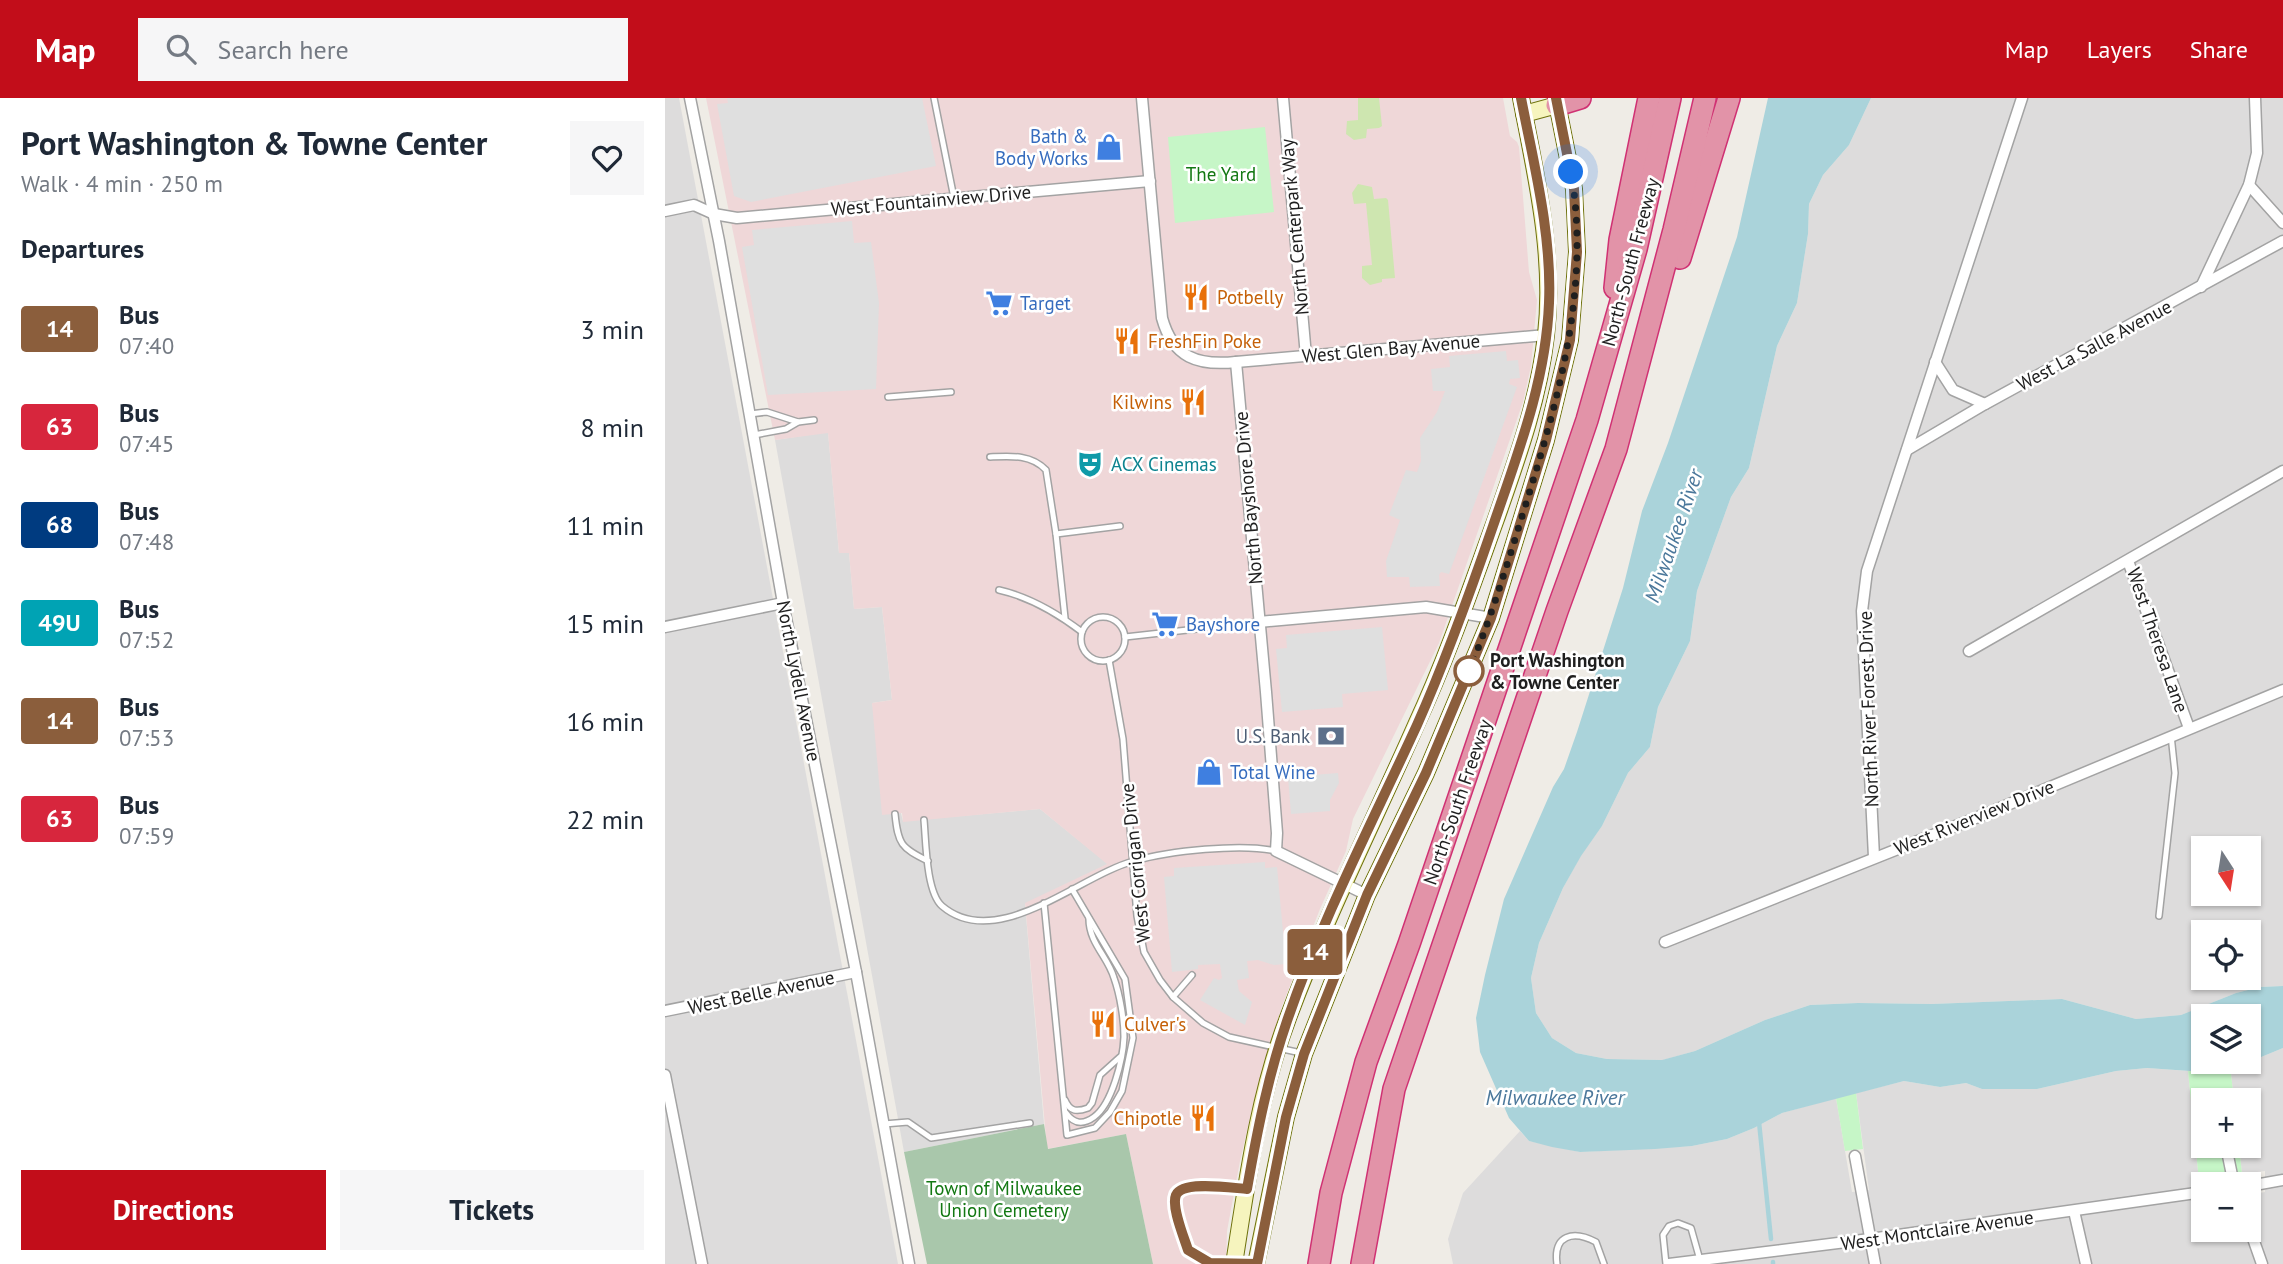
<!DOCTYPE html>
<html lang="en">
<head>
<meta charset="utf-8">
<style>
  body { margin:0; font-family:"PT Sans",sans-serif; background:#f6f6f7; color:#1f2937; height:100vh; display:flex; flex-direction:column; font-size:26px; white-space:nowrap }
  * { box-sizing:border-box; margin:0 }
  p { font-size:23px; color:#747a83 }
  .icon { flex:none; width:38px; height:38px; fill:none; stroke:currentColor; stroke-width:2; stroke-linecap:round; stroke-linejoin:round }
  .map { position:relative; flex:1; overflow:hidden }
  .drawer { display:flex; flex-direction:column; background:#fff; width:665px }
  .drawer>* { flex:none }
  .badge { padding:0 14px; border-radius:5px; font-size:24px; line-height:46px }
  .needle { width:46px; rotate:168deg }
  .fabs { position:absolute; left:1526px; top:738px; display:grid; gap:14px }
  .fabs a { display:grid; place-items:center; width:70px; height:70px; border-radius:0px; background:#fff; box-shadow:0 2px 5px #0004; font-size:35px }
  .you { position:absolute; width:35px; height:35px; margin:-18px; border:5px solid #fff; border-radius:50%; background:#1a73e8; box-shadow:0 0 0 10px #1a73e833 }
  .map>.badge { position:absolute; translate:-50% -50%; box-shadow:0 0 0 4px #fff }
  h2 { padding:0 21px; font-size:26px; line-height:63px }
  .round { display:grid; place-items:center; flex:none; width:74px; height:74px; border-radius:0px; background:#f6f6f7 }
  .headline { display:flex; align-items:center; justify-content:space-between; height:119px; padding:0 21px }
  h1 { font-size:33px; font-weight:700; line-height:52px }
  .cta { display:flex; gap:14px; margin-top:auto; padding:14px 21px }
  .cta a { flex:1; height:80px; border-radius:0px; background:#c20d1a; color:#fff; font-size:28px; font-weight:700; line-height:80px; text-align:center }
  .cta a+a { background:#f6f6f7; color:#1f2937 }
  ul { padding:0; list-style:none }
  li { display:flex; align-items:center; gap:21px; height:98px; padding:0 21px }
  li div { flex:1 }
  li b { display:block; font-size:26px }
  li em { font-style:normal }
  li .badge { min-width:77px; font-weight:700; text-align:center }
  header { display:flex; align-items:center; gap:42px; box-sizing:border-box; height:98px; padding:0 35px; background:#c20d1a; color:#fff }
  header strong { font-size:33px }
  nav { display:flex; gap:38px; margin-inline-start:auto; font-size:24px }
  .search { width:490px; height:63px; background:#f6f6f7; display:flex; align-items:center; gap:18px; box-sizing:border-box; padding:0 24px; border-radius:0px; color:#747a83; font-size:26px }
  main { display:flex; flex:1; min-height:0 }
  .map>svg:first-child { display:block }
  .residential { fill:#dddcdc; fill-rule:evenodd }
  .commercial { fill:#efd7d8 }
  .grass { fill:#cee6b0 }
  .cemetery { fill:#a9c7ab }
  .park { fill:#c6f6c7 }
  .parking { fill:#dfdfdf }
  .water { fill:#aad3da }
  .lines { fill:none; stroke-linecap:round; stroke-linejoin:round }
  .stream { stroke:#aad3da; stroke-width:4.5 }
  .service-casing { stroke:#a3a3a3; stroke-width:8 }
  .minor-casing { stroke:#a3a3a3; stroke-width:13 }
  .secondary-casing { stroke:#6e710c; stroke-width:18 }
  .motorway-casing { stroke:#d03173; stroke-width:24 }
  .service { stroke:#fff; stroke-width:5 }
  .minor { stroke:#fff; stroke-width:10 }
  .secondary { stroke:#f6f4be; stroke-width:16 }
  .motorway { stroke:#e293a8; stroke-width:21 }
  .line-casing { stroke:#fff; stroke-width:16 }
  .line { stroke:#8b5e3c; stroke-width:10 }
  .walk { stroke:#1f1f1f; stroke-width:7; stroke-dasharray:0 12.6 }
  .stop-dot { fill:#fff; stroke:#8b5e3c; stroke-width:3.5 }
  .labels { text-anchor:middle; stroke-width:5; stroke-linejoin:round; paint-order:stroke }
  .shop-label { font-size:19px; fill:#366cbe; stroke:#fff; text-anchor:start }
  .park-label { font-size:19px; fill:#137813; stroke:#fff }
  .street-label { font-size:19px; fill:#1f1f1f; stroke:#fff }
  .food-label { font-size:19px; fill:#c56008; stroke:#fff; text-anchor:start }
  .culture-label { font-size:19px; fill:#0d838f; stroke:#fff; text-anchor:start }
  .stop-label { font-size:19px; font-weight:bold; fill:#1f1f1f; stroke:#fff; text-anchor:start }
  .service-label { font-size:19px; fill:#4e5e75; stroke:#fff; text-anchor:end }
  .water-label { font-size:21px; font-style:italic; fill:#4b789b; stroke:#fff }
</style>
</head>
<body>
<header>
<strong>Map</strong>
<div class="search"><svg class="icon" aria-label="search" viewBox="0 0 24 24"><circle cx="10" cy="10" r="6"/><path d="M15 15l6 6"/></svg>Search here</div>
<nav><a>Map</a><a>Layers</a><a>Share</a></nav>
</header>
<main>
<section class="drawer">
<div class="headline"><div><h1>Port Washington &amp; Towne Center</h1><p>Walk · 4 min · 250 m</p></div><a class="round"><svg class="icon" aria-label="heart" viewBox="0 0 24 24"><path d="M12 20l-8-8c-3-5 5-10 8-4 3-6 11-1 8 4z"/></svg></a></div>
<h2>Departures</h2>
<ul>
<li><span class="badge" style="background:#8b5e3c;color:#fff">14</span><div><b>Bus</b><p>07:40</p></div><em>3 min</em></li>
<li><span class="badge" style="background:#d7263d;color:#fff">63</span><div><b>Bus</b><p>07:45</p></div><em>8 min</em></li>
<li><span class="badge" style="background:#003b80;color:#fff">68</span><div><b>Bus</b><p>07:48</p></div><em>11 min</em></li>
<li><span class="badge" style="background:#00a3b4;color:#fff">49U</span><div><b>Bus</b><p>07:52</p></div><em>15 min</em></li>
<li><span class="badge" style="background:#8b5e3c;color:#fff">14</span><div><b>Bus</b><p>07:53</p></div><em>16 min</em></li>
<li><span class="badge" style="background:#d7263d;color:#fff">63</span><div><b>Bus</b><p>07:59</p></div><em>22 min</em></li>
</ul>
<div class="cta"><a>Directions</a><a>Tickets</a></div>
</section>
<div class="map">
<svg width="1618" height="1166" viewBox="0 0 1618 1166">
  <rect width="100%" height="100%" fill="#efece6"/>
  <g class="residential">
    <path d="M0,0H14L233,1166H0Z"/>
    <path d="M1206,0H1618V888L1595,889L1571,895L1516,917L1471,921L1397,901L1267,906L1193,905L1145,907L1100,922L1030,953L998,962L942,961L911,955L887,940L871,915L866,880L874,845L898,790L916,757L937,728L963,675L985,649L993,609L1025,543L1032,493L1066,399L1084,370L1112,248L1132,205L1143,136L1144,106L1158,77L1184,47ZM1538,751H1584V796H1538ZM1538,835H1584V880H1538Z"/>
    <path d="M163,334L174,455L184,454L189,511L217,509L227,602L207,605L238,723L375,711L443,766L360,806L379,1026L239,1054L110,342Z"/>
    <path d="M1618,950V1166H788L783,1141L798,1095L855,1033L864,1043L915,1054L1027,1048L1062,1041L1089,1030L1117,1015L1171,1000L1187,1094L1204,1092L1191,995L1239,983L1275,989L1301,985L1317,991H1372L1451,973L1482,970L1523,973L1534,1083L1538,1104V1132H1584V1097L1600,1094V1073L1577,1076L1574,1048H1584V1003H1569L1565,966L1584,964Z"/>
  </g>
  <path class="commercial" d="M41,0H838L845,38L852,44L854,49L864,174L872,202L866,268L858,304L774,545L688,721L681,753L655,811L617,908L589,1003L575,1063L562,1133L561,1166H488L461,1036L382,1051L360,805L442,766L375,711L238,724L237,715L217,717L207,605L227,602L217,509L189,511L184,455H174L163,335L110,342Z"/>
  <g class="grass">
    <path d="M693,0H714L717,28L714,30L702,31L701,40L689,42L681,36L682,23L693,22Z"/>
    <path d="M693,86L707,89L709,101L721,100L723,102L730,180L717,181V184L705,187L697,180V168L707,167L701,105L689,106L687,95Z"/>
  </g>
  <path class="cemetery" d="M379,1026L383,1051L461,1036L488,1166H262L239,1054Z"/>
  <g class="park">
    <path d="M600,29L609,114L510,125L503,39Z"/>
    <path d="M1565,966L1569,1003H1538V1048H1574L1577,1076L1534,1083L1523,973L1539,974Z"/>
    <path d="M1191,995L1198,1051L1180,1053L1171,1000Z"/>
  </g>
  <g class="parking">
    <path d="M62,0H257L271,68L86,104L69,98L52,6L63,5Z"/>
    <path d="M187,123L189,145L206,144L214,205L211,291L103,297L77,149L89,147L87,132Z"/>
    <path d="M841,253L842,263L853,262L855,280L845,281L844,286L852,289L784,476L776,474L774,477L775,488L745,489L744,479H722L721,463L735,422L724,417L741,372L752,374L756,363L755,340L772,314L780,293H768L766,271L785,269L784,258Z"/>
    <path d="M717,529L723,592L677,596L678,609L617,614L611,551L622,550L621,537Z"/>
    <path d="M673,675L674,685L665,702V713L626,716L623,679Z"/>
    <path d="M600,764V770L612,769L621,866L609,867L593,862L582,863L584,880L572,882L574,893L587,904L580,927L535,902L549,880L554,882L557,880L555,866L533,867V871L507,874L499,779L509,778V770Z"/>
  </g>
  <path class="water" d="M1103,0H1206L1184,47L1158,77L1144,106L1143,136L1132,205L1112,248L1084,370L1066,399L1032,493L1025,543L993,609L985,649L963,675L937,728L916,758L898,790L874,845L866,880L871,915L887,940L911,955L942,961L997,962L1030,953L1100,922L1145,907L1193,905L1267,906L1397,901L1471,921L1516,917L1571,895L1595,889L1618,888V950L1584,964V919H1538V964H1580L1539,974L1482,970L1451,973L1372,991H1317L1301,985L1275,989L1239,983L1117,1015L1089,1030L1062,1041L1027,1048L990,1051L915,1054L887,1049L864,1043L844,1020L815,954L811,920L820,877L839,801L888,689L899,671L912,634L958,490L977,413L1003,345L1072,139Z"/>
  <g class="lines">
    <g class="stream">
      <path d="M1094,1024L1106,1141"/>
      <path d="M1108,1164V1166"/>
    </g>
    <defs>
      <g id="service">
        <path d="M269,0L289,100"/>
        <path d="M223,299L286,294"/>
        <path d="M85,316L102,314L133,324"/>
        <path d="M89,337L121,331L133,324L149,322"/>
        <path d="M325,359C345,358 366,356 381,372L391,436L400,520"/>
        <path d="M391,436L455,428"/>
        <path d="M334,492C365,499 392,515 417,534"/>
        <circle cx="438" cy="541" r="22"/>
        <path d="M460,539L594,524"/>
        <path d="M444,562L458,641L472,818L479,854L495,882L508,899L538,925L564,939L636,955"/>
        <path d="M230,716C233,746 236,750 263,763"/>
        <path d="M259,722C261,743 261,794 277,808C332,855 415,777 469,763C504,753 576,745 611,753"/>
        <path d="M379,805L402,1037L430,1030L445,1014L457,993L468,940L460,881L407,791"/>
        <path d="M1494,818L1510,675L1506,637"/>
        <path d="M508,899L527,877"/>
        <path d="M400,1002C405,1014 412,1014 423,1010L427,1005L435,977L455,959"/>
        <path d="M401,1015C409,1026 418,1027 429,1019C447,1006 458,962 459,939C459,921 455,897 449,880C443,859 424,845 424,821"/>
        <path d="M219,1026L243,1024L266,1040L365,1025"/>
        <path d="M545,1165L523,1152C519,1138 512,1122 511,1108C508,1078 558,1089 577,1091"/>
        <path d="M545,1165L587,1166"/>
        <path d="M892,1166C888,1137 908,1132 931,1144L939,1166"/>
        <path d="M1001,1166L998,1137L1004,1128L1013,1125L1026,1130L1035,1162"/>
      </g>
      <g id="minor">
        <path d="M25,0L54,143L118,505L191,874L244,1166"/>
        <path d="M477,0L497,220C508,260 533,268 571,264L601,594L612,735L611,753L702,797"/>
        <path d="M618,0L641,258"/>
        <path d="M1584,87L1618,125"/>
        <path d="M0,113L29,107L49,116L72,120L485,83"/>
        <path d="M1536,189L1584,87L1592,55L1590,0"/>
        <path d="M571,264L881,237"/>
        <path d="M1270,264L1288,292L1320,306"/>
        <path d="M1242,352L1320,306L1618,143"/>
        <path d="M1463,463L1524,630"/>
        <path d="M594,524L761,509L826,520"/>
        <path d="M0,529L118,505"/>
        <path d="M1304,553L1618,373"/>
        <path d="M1209,759L1197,513L1202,473L1357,0"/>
        <path d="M1000,844L1318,717L1618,592"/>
        <path d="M0,913L191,874"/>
        <path d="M0,977L37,1166"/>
        <path d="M1561,1048L1569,1087"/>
        <path d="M1190,1058L1210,1166"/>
        <path d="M1584,1088L1618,1082"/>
        <path d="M1409,1113L1421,1166"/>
        <path d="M1584,1129L1597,1166"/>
        <path d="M1004,1166L1205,1141L1538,1094"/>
      </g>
      <g id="secondary">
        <path d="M859,16L892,7"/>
        <path d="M569,1166C582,1084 593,999 623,920C660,820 708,725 751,627C782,560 806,490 831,421C852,361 874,301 881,237C890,158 871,78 856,0"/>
        <path d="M591,1166L621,1019L639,956L702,797L761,675L826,520L881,342L905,242L912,154L909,91L891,0"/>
      </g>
      <g id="motorway">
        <path d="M892,7L915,0"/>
        <path d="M1015,160L1064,0"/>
        <path d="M950,190L955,142L984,0"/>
        <path d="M654,1166L666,1095L701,964L744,846L922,322L971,151L1005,0"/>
        <path d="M697,1166L729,991L892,513L951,351L1009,132L1040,0"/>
      </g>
    </defs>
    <use href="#service" class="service-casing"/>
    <use href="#minor" class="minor-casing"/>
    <use href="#secondary" class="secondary-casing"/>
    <use href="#motorway" class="motorway-casing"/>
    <use href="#service" class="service"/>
    <use href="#minor" class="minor"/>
    <use href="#secondary" class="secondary"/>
    <use href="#motorway" class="motorway"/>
  </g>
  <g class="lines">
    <defs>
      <path id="line" d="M856,0C869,67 887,137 884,205C881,283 853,355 828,428C805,495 781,562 752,627C707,725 657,821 622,923C603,978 592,1034 582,1091C567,1090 518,1082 511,1097C506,1109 519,1139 523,1152L545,1165L592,1166L621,1019L639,956L702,797L761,675L826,520L881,342L905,242L912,154L909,91L891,0"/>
    </defs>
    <use href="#line" class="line-casing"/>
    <use href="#line" class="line"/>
    <path class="walk" d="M804,573C826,520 842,467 859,412C893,303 926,189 906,74"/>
  </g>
  <defs>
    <symbol id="shop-bare" viewBox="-9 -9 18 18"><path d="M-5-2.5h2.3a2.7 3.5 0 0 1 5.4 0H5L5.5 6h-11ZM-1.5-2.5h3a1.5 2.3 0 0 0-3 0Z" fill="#3f7fe0" stroke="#fff" stroke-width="2.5" paint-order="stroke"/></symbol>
    <symbol id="restaurant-bare" viewBox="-9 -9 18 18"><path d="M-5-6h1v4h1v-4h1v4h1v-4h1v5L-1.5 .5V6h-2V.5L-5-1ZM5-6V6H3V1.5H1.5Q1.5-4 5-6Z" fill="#e8710a" stroke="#fff" stroke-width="2.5" paint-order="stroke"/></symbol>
    <symbol id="supermarket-bare" viewBox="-9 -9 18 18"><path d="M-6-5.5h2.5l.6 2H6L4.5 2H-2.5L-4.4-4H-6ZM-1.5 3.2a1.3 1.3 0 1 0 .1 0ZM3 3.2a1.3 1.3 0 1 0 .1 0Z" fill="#3f7fe0" stroke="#fff" stroke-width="2.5" paint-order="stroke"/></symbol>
    <symbol id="theatre-bare" viewBox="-9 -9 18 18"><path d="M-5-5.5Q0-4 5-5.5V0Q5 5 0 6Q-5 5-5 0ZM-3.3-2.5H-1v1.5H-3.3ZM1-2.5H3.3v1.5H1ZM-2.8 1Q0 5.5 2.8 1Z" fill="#0f9aa8" stroke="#fff" stroke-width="2.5" paint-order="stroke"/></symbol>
    <symbol id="bank-bare" viewBox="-9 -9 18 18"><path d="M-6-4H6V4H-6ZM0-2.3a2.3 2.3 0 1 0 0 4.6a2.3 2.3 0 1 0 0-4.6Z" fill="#5c6f8a" stroke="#fff" stroke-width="2.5" paint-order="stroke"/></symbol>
  </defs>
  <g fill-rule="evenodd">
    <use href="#shop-bare" x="425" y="30" width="38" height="38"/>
    <use href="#restaurant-bare" x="512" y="180" width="38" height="38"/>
    <use href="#supermarket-bare" x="315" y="186" width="38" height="38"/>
    <use href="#restaurant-bare" x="443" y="224" width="38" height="38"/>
    <use href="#restaurant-bare" x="509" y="285" width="38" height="38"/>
    <use href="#theatre-bare" x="406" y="347" width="38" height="38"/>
    <use href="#supermarket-bare" x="481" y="507" width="38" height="38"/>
    <use href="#bank-bare" x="647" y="619" width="38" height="38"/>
    <use href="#shop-bare" x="525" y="655" width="38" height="38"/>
    <use href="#restaurant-bare" x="419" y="907" width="38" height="38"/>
    <use href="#restaurant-bare" x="519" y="1001" width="38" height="38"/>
  </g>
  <circle class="stop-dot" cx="804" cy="573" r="14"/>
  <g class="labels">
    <g class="shop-label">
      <text x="423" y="45" text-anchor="end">Bath &amp;<tspan x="423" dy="22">Body Works</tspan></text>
      <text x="355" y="212">Target</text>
      <text x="521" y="533">Bayshore</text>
      <text x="565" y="681">Total Wine</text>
    </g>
    <g class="park-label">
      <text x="556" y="83">The Yard</text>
      <text x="339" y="1097">Town of Milwaukee<tspan x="339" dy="22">Union Cemetery</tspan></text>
    </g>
    <g class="street-label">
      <text transform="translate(266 102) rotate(-5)" y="7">West Fountainview Drive</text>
      <text transform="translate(629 129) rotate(-95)" y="7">North Centerpark Way</text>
      <text transform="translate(965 164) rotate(-75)" y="7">North-South Freeway</text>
      <text transform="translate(1429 247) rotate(-28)" y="7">West La Salle Avenue</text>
      <text transform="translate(726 250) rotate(-5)" y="7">West Glen Bay Avenue</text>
      <text transform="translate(583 400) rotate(-95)" y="7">North Bayshore Drive</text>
      <text transform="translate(1493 542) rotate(71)" y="7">West Theresa Lane</text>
      <text transform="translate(134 583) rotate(79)" y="7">North Lydell Avenue</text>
      <text transform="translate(1203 611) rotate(-92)" y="7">North River Forest Drive</text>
      <text transform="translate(792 704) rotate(-71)" y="7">North-South Freeway</text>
      <text transform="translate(1309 719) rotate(-22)" y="7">West Riverview Drive</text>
      <text transform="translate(470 765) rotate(-96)" y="7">West Corrigan Drive</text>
      <text transform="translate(96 894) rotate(-12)" y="7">West Belle Avenue</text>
      <text transform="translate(1272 1132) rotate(-8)" y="7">West Montclaire Avenue</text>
    </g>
    <g class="food-label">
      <text x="552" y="206">Potbelly</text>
      <text x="483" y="250">FreshFin Poke</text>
      <text x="507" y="311" text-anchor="end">Kilwins</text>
      <text x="459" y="933">Culver's</text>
      <text x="517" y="1027" text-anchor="end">Chipotle</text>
    </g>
    <g class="culture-label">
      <text x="446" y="373">ACX Cinemas</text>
    </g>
    <g class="stop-label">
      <text x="825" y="569">Port Washington<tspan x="825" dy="22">&amp; Towne Center</tspan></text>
    </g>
    <g class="service-label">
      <text x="645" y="645">U.S. Bank</text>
    </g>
    <g class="water-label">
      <text transform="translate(1009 438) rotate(-71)" y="7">Milwaukee River</text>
      <text x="890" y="1007">Milwaukee River</text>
    </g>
  </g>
</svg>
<div class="fabs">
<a><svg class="needle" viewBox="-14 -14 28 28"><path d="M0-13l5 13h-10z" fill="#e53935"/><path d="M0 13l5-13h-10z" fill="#747a83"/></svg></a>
<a><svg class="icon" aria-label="locate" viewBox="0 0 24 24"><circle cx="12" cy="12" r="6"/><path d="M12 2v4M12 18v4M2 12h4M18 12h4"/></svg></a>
<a><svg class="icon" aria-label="layers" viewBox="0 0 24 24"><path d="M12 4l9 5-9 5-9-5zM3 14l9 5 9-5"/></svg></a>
<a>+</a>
<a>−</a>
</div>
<div class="you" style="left:906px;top:74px"></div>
<b class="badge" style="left:650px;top:854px;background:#8b5e3c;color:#fff">14</b>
</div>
</main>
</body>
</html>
